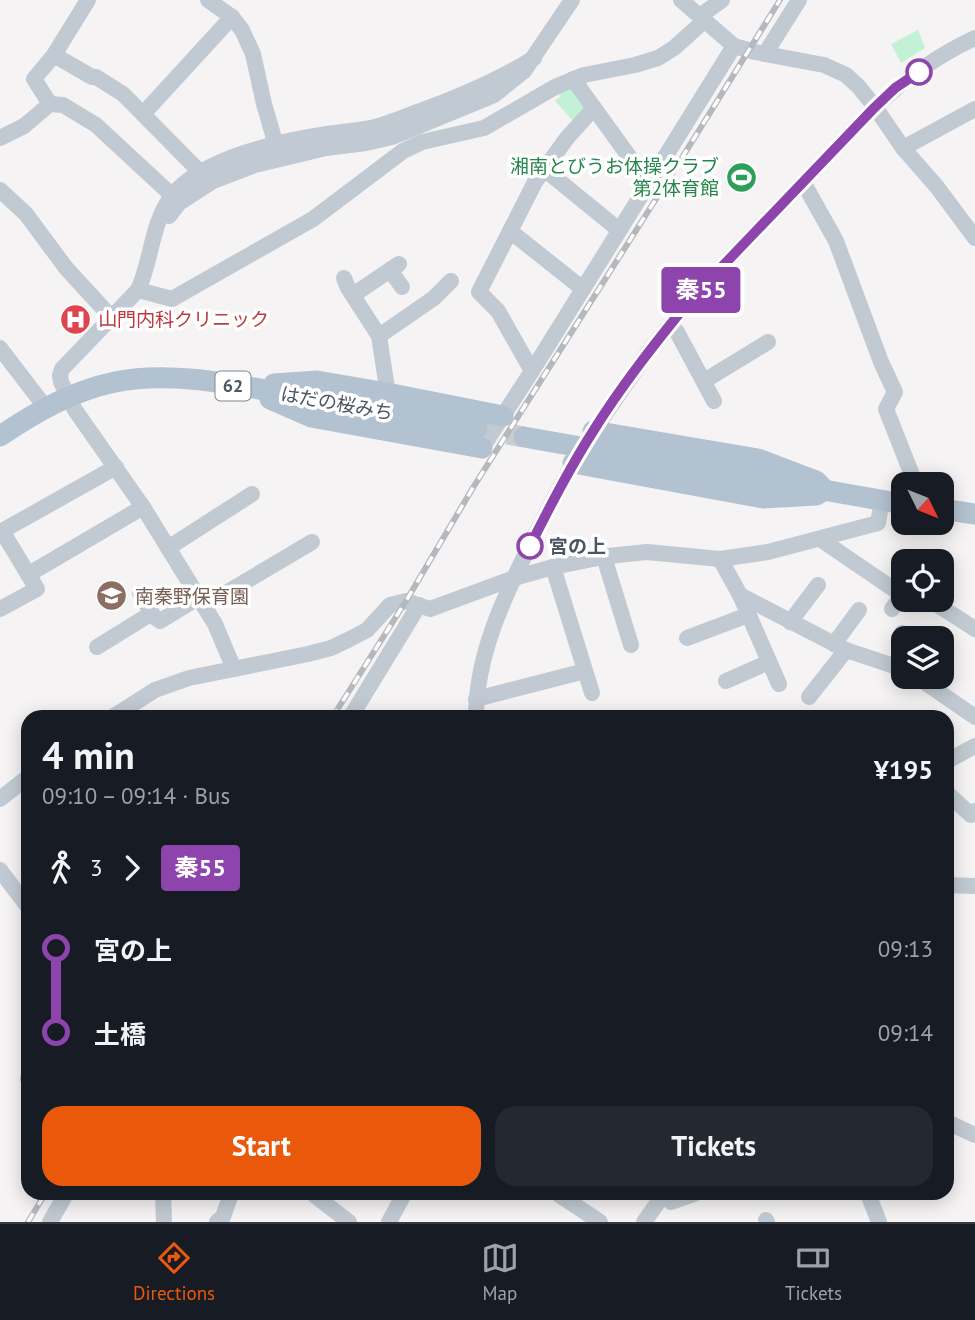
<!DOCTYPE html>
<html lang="en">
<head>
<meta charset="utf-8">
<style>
  body { margin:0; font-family:"PT Sans","Noto Sans JP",sans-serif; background:#242831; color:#f1f3f6; height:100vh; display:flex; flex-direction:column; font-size:26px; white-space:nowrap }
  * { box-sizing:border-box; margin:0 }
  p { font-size:23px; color:#9ea1a6 }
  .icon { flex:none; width:38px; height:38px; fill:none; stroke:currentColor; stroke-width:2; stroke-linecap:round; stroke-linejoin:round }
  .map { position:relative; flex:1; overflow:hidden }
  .sheet { position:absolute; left:21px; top:710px; width:933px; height:490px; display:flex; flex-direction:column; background:#171b24; border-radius:21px; box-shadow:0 4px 18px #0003 }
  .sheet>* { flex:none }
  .badge { padding:0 14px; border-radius:5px; font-size:24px; line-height:46px }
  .needle { width:46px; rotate:133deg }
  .buttons { position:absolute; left:891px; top:472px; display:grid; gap:14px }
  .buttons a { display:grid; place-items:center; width:63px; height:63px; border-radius:14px; background:#171b24; box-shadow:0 4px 18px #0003; font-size:35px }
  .map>.badge { position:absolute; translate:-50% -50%; box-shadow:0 0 0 4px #fff }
  .legs { display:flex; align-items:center; gap:10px; height:77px; padding:0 21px; font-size:23px }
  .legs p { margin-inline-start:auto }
  .headline { display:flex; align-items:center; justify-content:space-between; height:119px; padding:0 21px }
  h1 { font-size:38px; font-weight:700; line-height:52px }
  .action { display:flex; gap:14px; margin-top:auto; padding:14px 21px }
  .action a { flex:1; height:80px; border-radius:21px; background:#ea580c; color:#fff; font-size:28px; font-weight:700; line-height:80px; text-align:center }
  .action a+a { background:#242831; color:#f1f3f6 }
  ul { padding:0 21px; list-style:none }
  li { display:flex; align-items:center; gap:24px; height:84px; font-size:26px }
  li i { display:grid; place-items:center; width:10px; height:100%; margin:0 9px; background:currentColor }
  li i::after { content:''; width:18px; height:18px; margin:-9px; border:5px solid; border-radius:50%; background:#171b24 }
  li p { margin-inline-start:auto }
  li:first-child i { background:linear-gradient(#0000 50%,currentColor 0) }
  li:last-child i { background:linear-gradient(currentColor 50%,#0000 0) }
  .menu { display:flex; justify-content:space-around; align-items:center; height:98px; border-top:2px solid #363941; background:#171b24; font-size:19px; color:#9ea1a6 }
  .menu a { display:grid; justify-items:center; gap:4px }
  .menu .current { color:#ea580c }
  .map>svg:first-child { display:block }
  .green { fill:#c3f1d5 }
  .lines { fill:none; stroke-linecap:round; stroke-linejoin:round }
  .major-tunnel { stroke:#caccce; stroke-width:21; stroke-dasharray:21 10; stroke-linecap:butt }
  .minor { stroke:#c1cad2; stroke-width:16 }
  .major { stroke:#b3c2d1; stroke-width:21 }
  .rail-casing { stroke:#b5b8bd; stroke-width:6 }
  .rail { stroke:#fff; stroke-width:3.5; stroke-dasharray:10; stroke-linecap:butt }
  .minor-bridge { stroke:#c1cad2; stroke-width:16 }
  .line-1-casing { stroke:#fff; stroke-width:16 }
  .line-1 { stroke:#8e44ad; stroke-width:10 }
  .stop-1-dot { fill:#fff; stroke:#8e44ad; stroke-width:3.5 }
  .labels { text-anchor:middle; stroke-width:7; stroke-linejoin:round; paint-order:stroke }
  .shield { fill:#fff; stroke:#808990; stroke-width:2 }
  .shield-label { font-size:18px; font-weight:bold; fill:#4a5661 }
  .leisure-label { font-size:19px; fill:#27864d; stroke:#fff; text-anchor:end }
  .health-label { font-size:19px; fill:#be3a42; stroke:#fff; text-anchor:start }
  .street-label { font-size:19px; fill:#4a5661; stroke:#fff }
  .stop-label { font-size:19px; font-weight:bold; fill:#4a5661; stroke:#fff; text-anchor:start }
  .education-label { font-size:19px; fill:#785e54; stroke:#fff; text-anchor:start }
</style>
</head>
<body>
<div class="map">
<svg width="975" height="1222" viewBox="0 0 975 1222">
  <rect width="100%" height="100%" fill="#f5f3f3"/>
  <g class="green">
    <path d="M918,30L925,48L901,63L891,44Z"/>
    <path d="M568,85L589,107L575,123L555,101L560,97L556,90Z"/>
  </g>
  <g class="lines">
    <path class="major-tunnel" d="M477,428L524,437"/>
    <g class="minor">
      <path d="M208,0L232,17L242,30L253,54L264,104L278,152"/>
      <path d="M681,0L734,46L755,52L824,65L846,75L859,87L875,107L903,148L937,187L975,238"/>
      <path d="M700,16L722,0"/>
      <path d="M765,54L799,0"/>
      <path d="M54,55L92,77H96L123,94L200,172"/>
      <path d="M573,79L649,184"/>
      <path d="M50,104L34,79L54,55L88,0"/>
      <path d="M143,114L232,17"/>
      <path d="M0,138L24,126L50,104L63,105L96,125L178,201"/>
      <path d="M903,148L975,109"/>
      <path d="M543,168L619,230"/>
      <path d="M803,182L836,241L881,362L895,392L886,409L916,485"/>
      <path d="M0,190L26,214L66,268L111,317"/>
      <path d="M169,216L179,203L213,181L255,165L326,148L366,143L392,137L494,95L524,71L572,0"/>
      <path d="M510,231L583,289"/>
      <path d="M390,270L402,287"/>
      <path d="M344,278L348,288L379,336L387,388V393"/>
      <path d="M138,290L172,299L313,219L403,151L422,142L484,128L555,87L584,75L635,65L658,58L674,48L704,21"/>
      <path d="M353,295L399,264"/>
      <path d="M670,325L677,332L714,401"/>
      <path d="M379,336L434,298L451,281"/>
      <path d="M0,348L46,408"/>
      <path d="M532,371L498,311L479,292L535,182L567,138L594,108"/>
      <path d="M704,381L768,342"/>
      <path d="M590,436L646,355L691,299L875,107C905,79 938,55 975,38"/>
      <path d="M482,448L532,371L734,46"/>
      <path d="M820,539L902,595"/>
      <path d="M168,548L252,494"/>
      <path d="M604,557L631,645"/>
      <path d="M720,559L740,595L779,684"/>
      <path d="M553,567L592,693"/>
      <path d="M29,574L143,507"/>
      <path d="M140,593L153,616L160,621L198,598"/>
      <path d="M740,595L846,650L903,669"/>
      <path d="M930,600L975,629"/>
      <path d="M204,606L312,542"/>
      <path d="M0,609L37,589L2,531L116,467"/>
      <path d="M892,609L903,594"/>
      <path d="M790,622L818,585"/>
      <path d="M902,633L910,639"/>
      <path d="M687,638L748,615"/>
      <path d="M834,644L859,610"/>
      <path d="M97,647L152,613"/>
      <path d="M234,669L215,624L143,507L75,410L61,382L60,375L62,369L138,290C152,260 151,223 172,196C201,158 281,141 327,134C344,131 362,131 379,126C401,119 422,110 444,102C475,89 506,76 534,58"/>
      <path d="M917,677L975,717"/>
      <path d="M726,681L769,662"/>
      <path d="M809,697L846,650"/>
      <path d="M476,699L585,671"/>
      <path d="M111,718L155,690L189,678L308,654L331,648L350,639L367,630L390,605L406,601L430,609L514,578L553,567L608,556L647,552L720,559L768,552L878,523L882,500"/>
      <path d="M350,718L419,605"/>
      <path d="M476,718C476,656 503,599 530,545C545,516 559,487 576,460"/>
      <path d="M947,761L975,746"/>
      <path d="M947,793L971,815L975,811"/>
      <path d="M0,799L28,777"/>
      <path d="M0,870L28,907"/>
      <path d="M947,885L975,886"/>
      <path d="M28,1078V1079"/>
      <path d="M947,1122L975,1135"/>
      <path d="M163,1194L164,1222"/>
      <path d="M313,1194L349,1222"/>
      <path d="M558,1194L600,1222"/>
      <path d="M668,1194L671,1202L694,1194"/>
      <path d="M868,1194L879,1222"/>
      <path d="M766,1220L767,1222"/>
      <path d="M50,1222L66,1194"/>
      <path d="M217,1222L223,1217L231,1194"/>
      <path d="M389,1222L404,1194"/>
      <path d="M644,1222L664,1194"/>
    </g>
    <g class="major">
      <path d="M274,384L317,381L387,393L503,416"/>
      <path d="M270,399L311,417L482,448"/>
      <path d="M0,436C36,412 72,391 115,382C174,370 240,386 299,396C358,407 418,417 477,428"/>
      <path d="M524,437L903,504"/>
      <path d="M573,463L763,498L816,495L825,490L816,481L758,459L593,431"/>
      <path d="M942,509L975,514"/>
    </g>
    <defs>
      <g id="rail">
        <path d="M332,718L406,601L474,486L675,169L780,0"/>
        <path d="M28,1222L45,1194"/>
      </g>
    </defs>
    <use href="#rail" class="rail-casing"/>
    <use href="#rail" class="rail"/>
    <path class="minor-bridge" d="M576,460L590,436"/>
  </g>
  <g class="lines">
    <defs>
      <path id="line-1" d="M530,546C549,508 569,469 592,433C621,386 656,342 691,299L875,107L895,88L919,72"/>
    </defs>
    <use href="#line-1" class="line-1-casing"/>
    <use href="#line-1" class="line-1"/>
  </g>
  <defs>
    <symbol id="stadium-disc" viewBox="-11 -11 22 22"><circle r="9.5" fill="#2e9e5b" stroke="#fff"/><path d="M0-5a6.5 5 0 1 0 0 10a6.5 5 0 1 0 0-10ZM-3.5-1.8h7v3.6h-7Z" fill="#fff"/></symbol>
    <symbol id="hospital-disc" viewBox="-11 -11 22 22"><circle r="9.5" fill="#e0444e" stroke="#fff"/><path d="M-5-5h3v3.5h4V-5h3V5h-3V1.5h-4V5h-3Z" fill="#fff"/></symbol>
    <symbol id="school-disc" viewBox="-11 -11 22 22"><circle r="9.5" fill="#8d6e63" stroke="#fff"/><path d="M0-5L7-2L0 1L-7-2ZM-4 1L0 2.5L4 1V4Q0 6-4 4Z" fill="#fff"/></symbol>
  </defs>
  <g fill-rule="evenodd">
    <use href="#stadium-disc" x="724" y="160" width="35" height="35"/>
    <use href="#hospital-disc" x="58" y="302" width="35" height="35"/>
    <use href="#school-disc" x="94" y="578" width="35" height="35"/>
  </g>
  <g class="stop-1-dot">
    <circle cx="919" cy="72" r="12"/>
    <circle cx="530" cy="546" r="12"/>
  </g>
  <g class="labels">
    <rect class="shield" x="215.5" y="371.5" width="35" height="29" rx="5"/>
    <g class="shield-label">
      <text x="233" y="392">62</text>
    </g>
    <g class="leisure-label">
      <text x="719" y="173">湘南とびうお体操クラブ<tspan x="719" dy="22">第2体育館</tspan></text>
    </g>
    <g class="health-label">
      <text x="98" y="326">山門内科クリニック</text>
    </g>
    <g class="street-label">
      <text transform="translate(337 403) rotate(10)" y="7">はだの桜みち</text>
    </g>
    <g class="stop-label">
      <text x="549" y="553">宮の上</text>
    </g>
    <g class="education-label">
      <text x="135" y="603">南秦野保育園</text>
    </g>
  </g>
</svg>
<div class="buttons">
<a><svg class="needle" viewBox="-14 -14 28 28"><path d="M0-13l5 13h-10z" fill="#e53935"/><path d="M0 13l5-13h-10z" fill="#9ea1a6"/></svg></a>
<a><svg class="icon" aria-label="locate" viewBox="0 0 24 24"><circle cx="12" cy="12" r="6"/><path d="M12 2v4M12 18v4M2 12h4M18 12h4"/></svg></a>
<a><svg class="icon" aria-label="layers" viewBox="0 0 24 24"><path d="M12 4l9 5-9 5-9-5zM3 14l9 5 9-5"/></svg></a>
</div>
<b class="badge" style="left:701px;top:290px;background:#8e44ad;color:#fff">秦55</b>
<section class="sheet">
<div class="headline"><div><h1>4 min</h1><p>09:10 – 09:14 · Bus</p></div><b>¥195</b></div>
<div class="legs"><svg class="icon" aria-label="walk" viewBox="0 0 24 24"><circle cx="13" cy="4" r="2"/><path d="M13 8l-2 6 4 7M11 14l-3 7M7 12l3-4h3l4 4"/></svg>3<svg class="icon" aria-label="forward" viewBox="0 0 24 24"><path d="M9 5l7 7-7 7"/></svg><b class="badge" style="background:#8e44ad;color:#fff">秦55</b></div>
<ul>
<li><i style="color:#8e44ad"></i><b>宮の上</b><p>09:13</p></li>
<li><i style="color:#8e44ad"></i><b>土橋</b><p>09:14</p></li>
</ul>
<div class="action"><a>Start</a><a>Tickets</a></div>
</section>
</div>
<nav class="menu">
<a class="current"><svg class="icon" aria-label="directions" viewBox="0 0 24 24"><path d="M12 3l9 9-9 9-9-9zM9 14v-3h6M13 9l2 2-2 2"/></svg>Directions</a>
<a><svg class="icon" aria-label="map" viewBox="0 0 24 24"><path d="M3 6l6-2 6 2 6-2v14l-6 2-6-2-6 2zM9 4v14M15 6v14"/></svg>Map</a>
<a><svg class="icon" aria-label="tickets" viewBox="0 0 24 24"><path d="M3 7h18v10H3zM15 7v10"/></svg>Tickets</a>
</nav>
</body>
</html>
